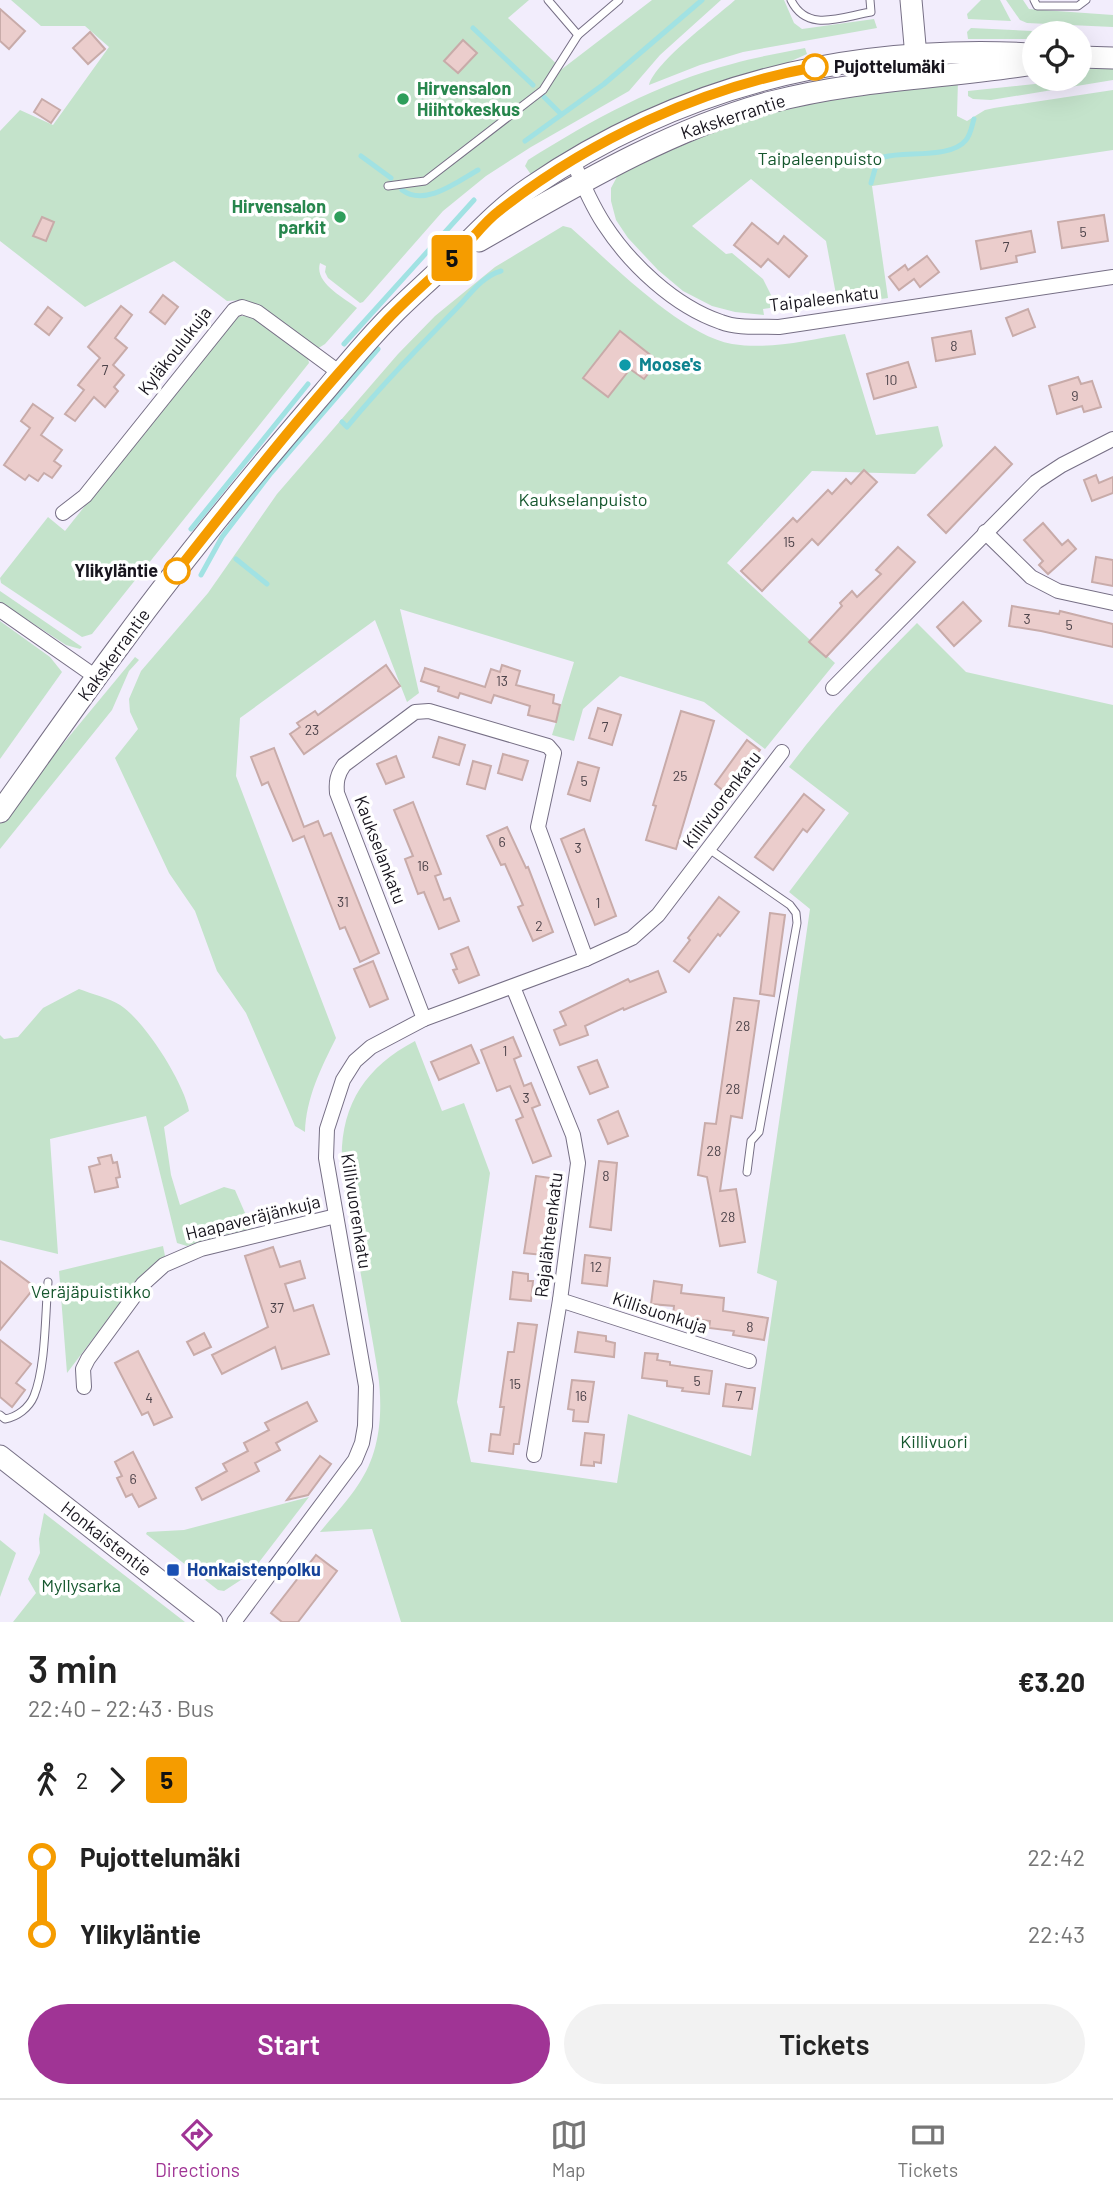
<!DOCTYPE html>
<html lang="en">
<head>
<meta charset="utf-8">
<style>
  body { margin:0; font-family:Barlow,sans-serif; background:#f2f2f2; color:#222; height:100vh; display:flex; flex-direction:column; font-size:26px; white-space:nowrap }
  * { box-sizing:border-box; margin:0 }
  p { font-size:23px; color:#767676 }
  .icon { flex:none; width:38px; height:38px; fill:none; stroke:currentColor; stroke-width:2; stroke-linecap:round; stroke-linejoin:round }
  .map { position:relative; height:1622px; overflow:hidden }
  .details { display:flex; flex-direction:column; background:#fff; flex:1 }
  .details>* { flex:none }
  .badge { padding:0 14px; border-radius:5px; font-size:24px; line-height:46px }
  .fabs { position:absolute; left:1022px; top:21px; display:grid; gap:14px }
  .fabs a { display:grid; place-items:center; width:70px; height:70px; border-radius:50%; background:#fff; box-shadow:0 7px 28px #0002; font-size:35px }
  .map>.badge { position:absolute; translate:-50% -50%; box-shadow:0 0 0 4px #fff }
  .legs { display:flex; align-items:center; gap:10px; height:77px; padding:0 28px; font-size:23px }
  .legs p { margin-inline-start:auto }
  .headline { display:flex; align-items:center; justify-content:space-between; height:119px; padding:0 28px }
  h1 { font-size:38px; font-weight:600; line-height:52px }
  .button { display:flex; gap:14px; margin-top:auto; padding:14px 28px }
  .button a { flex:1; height:80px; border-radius:42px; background:#a03495; color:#fff; font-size:28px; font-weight:600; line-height:80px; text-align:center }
  .button a+a { background:#f2f2f2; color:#222 }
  ul { padding:0 28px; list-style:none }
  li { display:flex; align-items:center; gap:24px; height:77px; font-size:26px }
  li i { display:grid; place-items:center; width:10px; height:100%; margin:0 9px; background:currentColor }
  li i::after { content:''; width:18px; height:18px; margin:-9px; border:5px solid; border-radius:50%; background:#fff }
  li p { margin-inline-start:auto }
  li:first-child i { background:linear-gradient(#0000 50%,currentColor 0) }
  li:last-child i { background:linear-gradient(currentColor 50%,#0000 0) }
  .dock { display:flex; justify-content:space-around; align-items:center; height:98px; border-top:2px solid #e0e0e0; background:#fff; font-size:19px; color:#767676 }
  .dock a { display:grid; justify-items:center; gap:4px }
  .dock .active { color:#a03495 }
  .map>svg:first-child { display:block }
  .green { fill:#c4e3cb }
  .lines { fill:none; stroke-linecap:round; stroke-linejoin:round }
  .stream { stroke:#a1e2e3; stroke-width:5 }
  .building { fill:#ebcdcc; stroke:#c8aba9; stroke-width:2 }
  .lane-casing { stroke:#766f85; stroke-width:9 }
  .street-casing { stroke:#766f85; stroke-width:16 }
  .secondary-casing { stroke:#766f85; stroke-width:23 }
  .lane { stroke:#fff; stroke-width:7 }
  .street { stroke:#fff; stroke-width:14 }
  .secondary { stroke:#fff; stroke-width:21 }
  .line-1-casing { stroke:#fff; stroke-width:16 }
  .line-1 { stroke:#f59c00; stroke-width:10 }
  .stop-1-dot { fill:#fff; stroke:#f59c00; stroke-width:3.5 }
  .leisure-dot { fill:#2e9e5b; stroke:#fff; stroke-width:2.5 }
  .culture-dot { fill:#0f9aa8; stroke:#fff; stroke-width:2.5 }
  .transit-dot { fill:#1a4fb4; stroke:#fff; stroke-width:2.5 }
  .labels { text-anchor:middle; stroke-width:7; stroke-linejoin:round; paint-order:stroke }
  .number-label { font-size:14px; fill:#4d434a }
  .stop-label { font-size:18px; font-weight:bold; fill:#18151e; stroke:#fff; text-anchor:start }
  .leisure-label { font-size:18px; font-weight:bold; fill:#27864d; stroke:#fff; text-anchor:start }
  .street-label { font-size:18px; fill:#18151e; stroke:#fff }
  .park-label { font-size:18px; fill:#16572e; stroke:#fff }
  .culture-label { font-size:18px; font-weight:bold; fill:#0d838f; stroke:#fff; text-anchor:start }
  .transit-label { font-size:18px; font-weight:bold; fill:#164399; stroke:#fff; text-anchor:start }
</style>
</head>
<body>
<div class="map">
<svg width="1113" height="1622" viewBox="0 0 1113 1622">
  <rect width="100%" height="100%" fill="#f2edfc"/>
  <g class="green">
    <path d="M11,0H529L508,18L562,69L652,0H721L660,55L629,91L531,147L486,176L443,211L363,302L360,303L328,278L325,272L326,266L320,263C314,283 343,297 357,308L325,344L317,349L252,303L243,300L227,301L174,261L85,307L0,241V131L20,110L53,125L109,47L85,26H41Z"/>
    <path d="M735,0H784L794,23L802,29L874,19L877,28L743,52L700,65L649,85C656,61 715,18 735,0Z"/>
    <path d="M981,0H1000L1011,21L968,19L967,14Z"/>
    <path d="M1006,0H1023L1029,9L1113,15V27L1027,23L1020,20Z"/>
    <path d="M971,28L1076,33H1034V39H968L967,32Z"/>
    <path d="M805,48L807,54L532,176L525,166L528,160C592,120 658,83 732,64C756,57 781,53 805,48Z"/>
    <path d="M1095,68H1113V80L991,100L973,99L968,96V91L1044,83L1045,79H1080V70Z"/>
    <path d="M958,80L957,116L967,121L985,110L994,108L1113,90V150L872,186L888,298L838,305L826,241L751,179L692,226L726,254L732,253L763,279L774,301L770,308L763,309L764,315L735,312L712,306L683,291L658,270L628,238L616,220L611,201V188L619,173L687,138L795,104Z"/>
    <path d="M563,226L571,228C611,263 681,335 732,344C770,350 808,340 845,334L876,435L938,426L943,446L915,474L812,471L727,563L835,663L765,749L704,702L620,676L583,709L574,741L552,735L574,662L400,609L419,693L407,702L375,620L240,718L236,776L336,1038C321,1068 306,1098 305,1132L295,1126L246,1013L217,971L195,911L169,873L115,758L138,729L130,712L129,699L141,671L208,593L277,494L398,354L435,316L495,267Z"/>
    <path d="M249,315L308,358L309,363L92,634L82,637L1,583L0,578L48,517L65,531L232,321L236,317Z"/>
    <path d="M0,591L82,647L80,649L66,645L0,602Z"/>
    <path d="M0,621L50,657L62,672L0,759Z"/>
    <path d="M917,623L966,672L1113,705V1622H401L372,1529L320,1532C332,1517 347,1502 358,1485C381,1452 383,1411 378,1373C371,1330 363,1288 356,1246C351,1220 343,1192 342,1166C339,1107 364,1068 415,1041L442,1111L464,1103L490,1173L457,1402L471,1462L617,1483L628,1414L751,1456L777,1281L757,1273L810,909L789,892L849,813L789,767C828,715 871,669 917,623Z"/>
    <path d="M135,657L139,660L129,671L112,710L0,849V820Z"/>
    <path d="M79,989C92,994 109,998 120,1005C145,1021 184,1083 189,1111L164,1127L171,1175L180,1205L224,1187L235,1190L252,1229L219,1236L187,1246L177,1243L146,1116L50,1139L58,1254L0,1240V1035L4,1039L18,1037L43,1008Z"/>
    <path d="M163,1246L165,1256L136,1282L67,1373L59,1271Z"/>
    <path d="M309,1497L250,1574L224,1591L218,1590L146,1534L147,1532L184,1530Z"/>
    <path d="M44,1513L185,1622H13L36,1593L28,1579L40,1553L39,1539Z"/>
    <path d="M0,1540L16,1553L0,1597Z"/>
  </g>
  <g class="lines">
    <g class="stream">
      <path d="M473,28L533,85"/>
      <path d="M544,97L561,114"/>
      <path d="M525,141L604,84L702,0"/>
      <path d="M361,156L391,178"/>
      <path d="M871,183L875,169L884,157C906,151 951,159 966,140C971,134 972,125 974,119"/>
      <path d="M402,190C425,207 457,182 478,170"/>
      <path d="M344,344L474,200"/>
      <path d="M342,422L347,427C381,386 418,348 455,310C469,296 482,276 501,271"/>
      <path d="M191,529L308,384"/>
      <path d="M236,559L267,584"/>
      <path d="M201,575L222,537L271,473L378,349"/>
    </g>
  </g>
  <g class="building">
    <path d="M0,9L25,31L9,49L0,41Z"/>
    <path d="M90,32L105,49L88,64L73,48Z"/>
    <path d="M463,40L477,53L458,73L444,61Z"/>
    <path d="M42,99L60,110L51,123L34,112Z"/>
    <path d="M1104,215L1108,241L1062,248L1058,222Z"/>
    <path d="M42,217L54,222L46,241L33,236Z"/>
    <path d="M752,223L778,244L784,236L807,256L789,277L768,259L761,267L734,245Z"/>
    <path d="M1031,231L1035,252L1016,256L1017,262L981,269L976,241Z"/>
    <path d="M927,256L939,272L920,287L914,279L899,290L889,277L905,265L908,270Z"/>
    <path d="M163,295L178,307L165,324L150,312Z"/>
    <path d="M121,306L132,315L115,338L127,348L113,365L124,375L114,387L118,391L105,407L94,397L75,421L65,414L84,390L78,385L100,358L88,347Z"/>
    <path d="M48,307L62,318L49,335L35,324Z"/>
    <path d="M1028,309L1035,327L1013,336L1006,318Z"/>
    <path d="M620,331L658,361L644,379L630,369L608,397L583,378Z"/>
    <path d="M971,331L975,354L936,361L932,338Z"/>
    <path d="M908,362L916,387L874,399L867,374Z"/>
    <path d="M1078,377L1081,384L1092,381L1101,407L1084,412L1082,406L1057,414L1049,386Z"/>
    <path d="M33,404L53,418L41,435L62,450L54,461L61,466L52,478L44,473L38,481L29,475L25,480L4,465L30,428L21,421Z"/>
    <path d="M995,447L1012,464L946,533L928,515Z"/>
    <path d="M864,470L877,482L818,545L812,539L762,591L741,571L793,518L797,522L828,490L832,494L846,479L851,484Z"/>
    <path d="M1096,475L1099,483L1113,477V493L1092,501L1084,480Z"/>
    <path d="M1043,523L1062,545L1068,540L1076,549L1048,574L1039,565L1043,561L1024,540Z"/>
    <path d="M898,547L915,562L826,657L809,642L842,606L840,603L852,591L857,597L881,574L876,570Z"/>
    <path d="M1096,557L1113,560V586L1092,582Z"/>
    <path d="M963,602L981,621L954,646L937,627Z"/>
    <path d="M1012,606L1059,614L1060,611L1113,624V647L1041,631L1009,626Z"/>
    <path d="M386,665L400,686L304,754L290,734L300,727L297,723L315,711L318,715Z"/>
    <path d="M502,665L520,671L516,685L554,695L553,703L560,705L556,722L528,715L530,706L494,695L491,703L460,693L458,698L438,691L439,687L421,681L425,668L485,687L491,669L500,672Z"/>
    <path d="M598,708L621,715L612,745L589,738Z"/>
    <path d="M681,711L714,721L676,849L646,840L656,806L653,805Z"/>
    <path d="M439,737L465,745L459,765L433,757Z"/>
    <path d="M747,740L760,750L727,794L715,784Z"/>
    <path d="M274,748L304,827L318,821L324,836L331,833L379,953L360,962L345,927L340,929L304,836L293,841L268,782L262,785L251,757Z"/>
    <path d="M503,754L528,761L522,780L498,773Z"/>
    <path d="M396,756L404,777L386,784L377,764Z"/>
    <path d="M473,761L491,766L485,789L467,784Z"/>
    <path d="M578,762L599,768L590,801L568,794Z"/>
    <path d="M804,794L824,810L807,832L803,829L773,870L755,857Z"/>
    <path d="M413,802L441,874L435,876L444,900L450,898L459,921L439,929L424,892L418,894L405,859L413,856L394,810Z"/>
    <path d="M507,827L526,868L528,867L553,932L533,941L518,907L523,905L505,864L501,865L487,836Z"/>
    <path d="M584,829L616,916L595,925L561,839Z"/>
    <path d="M719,897L739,912L720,936L718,934L689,972L674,961L690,940L688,938Z"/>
    <path d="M770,913L785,915L774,996L760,994Z"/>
    <path d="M468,947L479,975L459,983L453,970L457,969L451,954Z"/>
    <path d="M373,961L388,999L370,1007L354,969Z"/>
    <path d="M658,971L666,992L624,1010L623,1008L585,1026L588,1035L560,1045L554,1030L566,1025L560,1012L628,979L630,982Z"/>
    <path d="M734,998L759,1001L742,1118L731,1116L720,1191L736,1189L745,1242L720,1246L707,1177L698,1175L705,1123L716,1124Z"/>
    <path d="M513,1037L521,1056L514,1059L524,1086L531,1083L540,1105L532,1108L551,1156L533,1163L516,1120L523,1117L510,1086L497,1091L481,1050Z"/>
    <path d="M471,1045L479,1063L439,1080L431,1062Z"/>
    <path d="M597,1060L608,1087L590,1094L578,1067Z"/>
    <path d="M618,1111L628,1136L608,1144L598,1120Z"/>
    <path d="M111,1155L113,1163L117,1162L120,1177L116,1178L118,1187L95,1192L89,1167L100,1164L98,1158Z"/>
    <path d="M599,1161L617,1163L611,1230L590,1227Z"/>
    <path d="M536,1176L558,1179L556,1195H552L543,1255L524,1253Z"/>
    <path d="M273,1247L280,1267L300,1261L305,1278L285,1284L294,1311L313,1305L329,1354L282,1369L275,1347L222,1374L212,1355L268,1327L245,1256Z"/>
    <path d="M585,1255L610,1258L607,1286L582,1283Z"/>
    <path d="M0,1261L35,1287L0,1330Z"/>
    <path d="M513,1272L528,1274V1281H533L531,1301L510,1299Z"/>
    <path d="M654,1281L682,1285L681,1293L724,1298L723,1311L768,1318L764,1340L733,1335L734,1331L709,1328L710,1321L673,1316L674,1306L651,1304Z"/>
    <path d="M518,1323L537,1325L519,1444H514L513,1454L489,1451L491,1434L500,1435L504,1407H500L508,1352H514Z"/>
    <path d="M578,1332L606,1336V1341L615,1343L614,1357L575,1352Z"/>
    <path d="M204,1333L211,1347L194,1355L187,1342Z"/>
    <path d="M0,1340L31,1364L16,1383L25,1390L12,1407L0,1397Z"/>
    <path d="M138,1351L172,1417L154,1425L148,1412L142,1415L115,1363Z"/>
    <path d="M645,1353L658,1354L657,1360L670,1362V1365L712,1371L709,1394L682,1391L683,1388L667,1386V1381L642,1378Z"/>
    <path d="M572,1380L594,1382L588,1422L573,1421L574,1410L568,1409Z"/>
    <path d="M726,1384L755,1388L752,1409L723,1406Z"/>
    <path d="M307,1402L317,1421L276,1443L280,1450L255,1463L259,1471L202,1500L196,1488L227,1471L223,1464L248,1451L244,1443L269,1430L265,1423Z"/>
    <path d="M585,1433L604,1435L601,1463L594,1462V1466L581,1465Z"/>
    <path d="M133,1452L156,1498L139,1507L132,1494L126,1497L117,1478L122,1476L115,1462Z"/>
    <path d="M320,1456L331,1464L308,1495L287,1500Z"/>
    <path d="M316,1555L337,1571L298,1622H282L271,1613Z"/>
  </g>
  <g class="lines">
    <defs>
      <g id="lane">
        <path d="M548,0L578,35L619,0"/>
        <path d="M791,0C807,33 841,17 871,12L870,0"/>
        <path d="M1034,0L1037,6H1078L1086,0"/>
        <path d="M388,186L425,181L543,90L578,35"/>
        <path d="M709,849L790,905L796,913L797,923L759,1132L751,1141L747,1172"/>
        <path d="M0,1415L5,1419C17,1417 29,1408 34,1396C46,1366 45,1315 48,1282"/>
      </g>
      <g id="street">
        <path d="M573,161C582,183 591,204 604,224C630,264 674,306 721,322C739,329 760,326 779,327L1113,277"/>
        <path d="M63,513L85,496L234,310L242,307L257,312L340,373"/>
        <path d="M985,532L1031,577L1058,591L1113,603"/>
        <path d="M0,610L96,677"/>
        <path d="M833,688L1036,482L1062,465L1113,439"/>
        <path d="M513,987L573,1135L578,1163L560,1300L534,1455"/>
        <path d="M424,1019L337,793C336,782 337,775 344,765L415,712L429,711L548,746L554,753L538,827L586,959"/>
        <path d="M560,1300L749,1361"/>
        <path d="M84,1387L83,1369L88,1359L143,1284L164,1265L201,1249L336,1216"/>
        <path d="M234,1622L355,1460L362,1443L365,1426L366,1386L326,1158L327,1129L343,1080L355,1061L371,1047L424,1019L586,959L632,938L658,915L782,752"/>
      </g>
      <g id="secondary">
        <path d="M911,0L917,68"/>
        <path d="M1080,57L1113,58"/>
        <path d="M479,241C572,188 667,130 771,102C858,79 947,78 1034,64"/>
        <path d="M0,812C41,755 81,697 123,641C186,555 254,473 324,392C346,366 367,340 391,316C414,293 438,273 460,250C483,227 504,205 531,187C683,83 852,44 1034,54"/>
        <path d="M0,1456L212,1622"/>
      </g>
    </defs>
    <use href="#lane" class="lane-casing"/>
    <use href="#street" class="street-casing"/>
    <use href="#secondary" class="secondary-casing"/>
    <use href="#lane" class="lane"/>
    <use href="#street" class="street"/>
    <use href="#secondary" class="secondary"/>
  </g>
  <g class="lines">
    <defs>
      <path id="line-1" d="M177,571C245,485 313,398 388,319C410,296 435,275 458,253C472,240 483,223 499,211C589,140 701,88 815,67"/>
    </defs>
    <use href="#line-1" class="line-1-casing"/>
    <use href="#line-1" class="line-1"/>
  </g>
  <g class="stop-1-dot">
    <circle cx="815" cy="67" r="12"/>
    <circle cx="177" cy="571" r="12"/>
  </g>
  <g class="leisure-dot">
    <circle cx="403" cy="99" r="7"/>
    <circle cx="340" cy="217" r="7"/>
  </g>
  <circle class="culture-dot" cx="625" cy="365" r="7"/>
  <rect class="transit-dot" x="166" y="1563" width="14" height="14" rx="3.5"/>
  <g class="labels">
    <g class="number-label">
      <text x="1083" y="237">5</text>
      <text x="1006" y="252">7</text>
      <text x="954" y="351">8</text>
      <text x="105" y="375">7</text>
      <text x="891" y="385">10</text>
      <text x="1075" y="401">9</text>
      <text x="789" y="547">15</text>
      <text x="1027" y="624">3</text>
      <text x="1069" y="630">5</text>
      <text x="502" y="686">13</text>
      <text x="605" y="732">7</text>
      <text x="312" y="735">23</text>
      <text x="680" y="781">25</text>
      <text x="584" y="786">5</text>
      <text x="502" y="847">6</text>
      <text x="578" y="853">3</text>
      <text x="423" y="871">16</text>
      <text x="343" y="907">31</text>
      <text x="598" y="908">1</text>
      <text x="539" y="931">2</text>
      <text x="743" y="1031">28</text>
      <text x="505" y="1056">1</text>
      <text x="733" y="1094">28</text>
      <text x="526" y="1103">3</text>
      <text x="714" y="1156">28</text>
      <text x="606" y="1181">8</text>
      <text x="728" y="1222">28</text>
      <text x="596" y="1272">12</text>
      <text x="277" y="1313">37</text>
      <text x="750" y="1332">8</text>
      <text x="697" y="1386">5</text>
      <text x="515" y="1389">15</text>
      <text x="581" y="1401">16</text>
      <text x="739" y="1401">7</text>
      <text x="149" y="1403">4</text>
      <text x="133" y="1484">6</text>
    </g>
    <g class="stop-label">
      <text x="834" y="73">Pujottelumäki</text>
      <text x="158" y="577" text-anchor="end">Ylikyläntie</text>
    </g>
    <g class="leisure-label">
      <text x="417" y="95">Hirvensalon<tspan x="417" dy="21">Hiihtokeskus</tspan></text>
      <text x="326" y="213" text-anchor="end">Hirvensalon<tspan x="326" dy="21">parkit</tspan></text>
    </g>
    <g class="street-label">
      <text transform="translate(733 117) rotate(-18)" y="6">Kakskerrantie</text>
      <text transform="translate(824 299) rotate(-7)" y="6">Taipaleenkatu</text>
      <text transform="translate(175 351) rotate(-52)" y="6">Kyläkoulukuja</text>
      <text transform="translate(114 655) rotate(-54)" y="6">Kakskerrantie</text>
      <text transform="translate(722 800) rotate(-53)" y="6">Killivuorenkatu</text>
      <text transform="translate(380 850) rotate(69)" y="6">Kaukselankatu</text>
      <text transform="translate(356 1211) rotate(81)" y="6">Killivuorenkatu</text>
      <text transform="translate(253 1218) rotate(-14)" y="6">Haapaveräjänkuja</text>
      <text transform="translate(549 1235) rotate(-83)" y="6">Rajalähteenkatu</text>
      <text transform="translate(660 1313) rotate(18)" y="6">Killisuonkuja</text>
      <text transform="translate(106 1539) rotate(38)" y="6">Honkaistentie</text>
    </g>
    <g class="park-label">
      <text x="820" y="165">Taipaleenpuisto</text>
      <text x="583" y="506">Kaukselanpuisto</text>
      <text x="91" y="1298">Veräjäpuistikko</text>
      <text x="934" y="1448">Killivuori</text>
      <text x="81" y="1592">Myllysarka</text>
    </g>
    <g class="culture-label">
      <text x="639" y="371">Moose's</text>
    </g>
    <g class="transit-label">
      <text x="187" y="1576">Honkaistenpolku</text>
    </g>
  </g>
</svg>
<div class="fabs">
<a><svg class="icon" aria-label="locate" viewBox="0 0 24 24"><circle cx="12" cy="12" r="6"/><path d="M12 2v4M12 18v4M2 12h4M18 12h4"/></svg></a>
</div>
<b class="badge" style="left:452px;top:258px;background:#f59c00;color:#111">5</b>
</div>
<section class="details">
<div class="headline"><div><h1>3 min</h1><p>22:40 – 22:43 · Bus</p></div><b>€3.20</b></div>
<div class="legs"><svg class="icon" aria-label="walk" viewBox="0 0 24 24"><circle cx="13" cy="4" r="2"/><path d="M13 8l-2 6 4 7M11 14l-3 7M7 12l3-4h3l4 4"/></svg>2<svg class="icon" aria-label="forward" viewBox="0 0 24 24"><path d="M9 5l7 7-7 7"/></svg><b class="badge" style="background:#f59c00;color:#111">5</b></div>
<ul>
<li><i style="color:#f59c00"></i><b>Pujottelumäki</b><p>22:42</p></li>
<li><i style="color:#f59c00"></i><b>Ylikyläntie</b><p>22:43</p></li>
</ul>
<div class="button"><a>Start</a><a>Tickets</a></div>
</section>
<nav class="dock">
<a class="active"><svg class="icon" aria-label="directions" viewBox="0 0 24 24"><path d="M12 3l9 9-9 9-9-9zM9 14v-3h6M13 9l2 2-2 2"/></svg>Directions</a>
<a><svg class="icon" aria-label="map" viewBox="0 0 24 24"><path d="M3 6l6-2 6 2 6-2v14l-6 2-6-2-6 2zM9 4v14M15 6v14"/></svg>Map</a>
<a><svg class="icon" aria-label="tickets" viewBox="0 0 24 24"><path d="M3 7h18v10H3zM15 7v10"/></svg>Tickets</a>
</nav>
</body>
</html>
